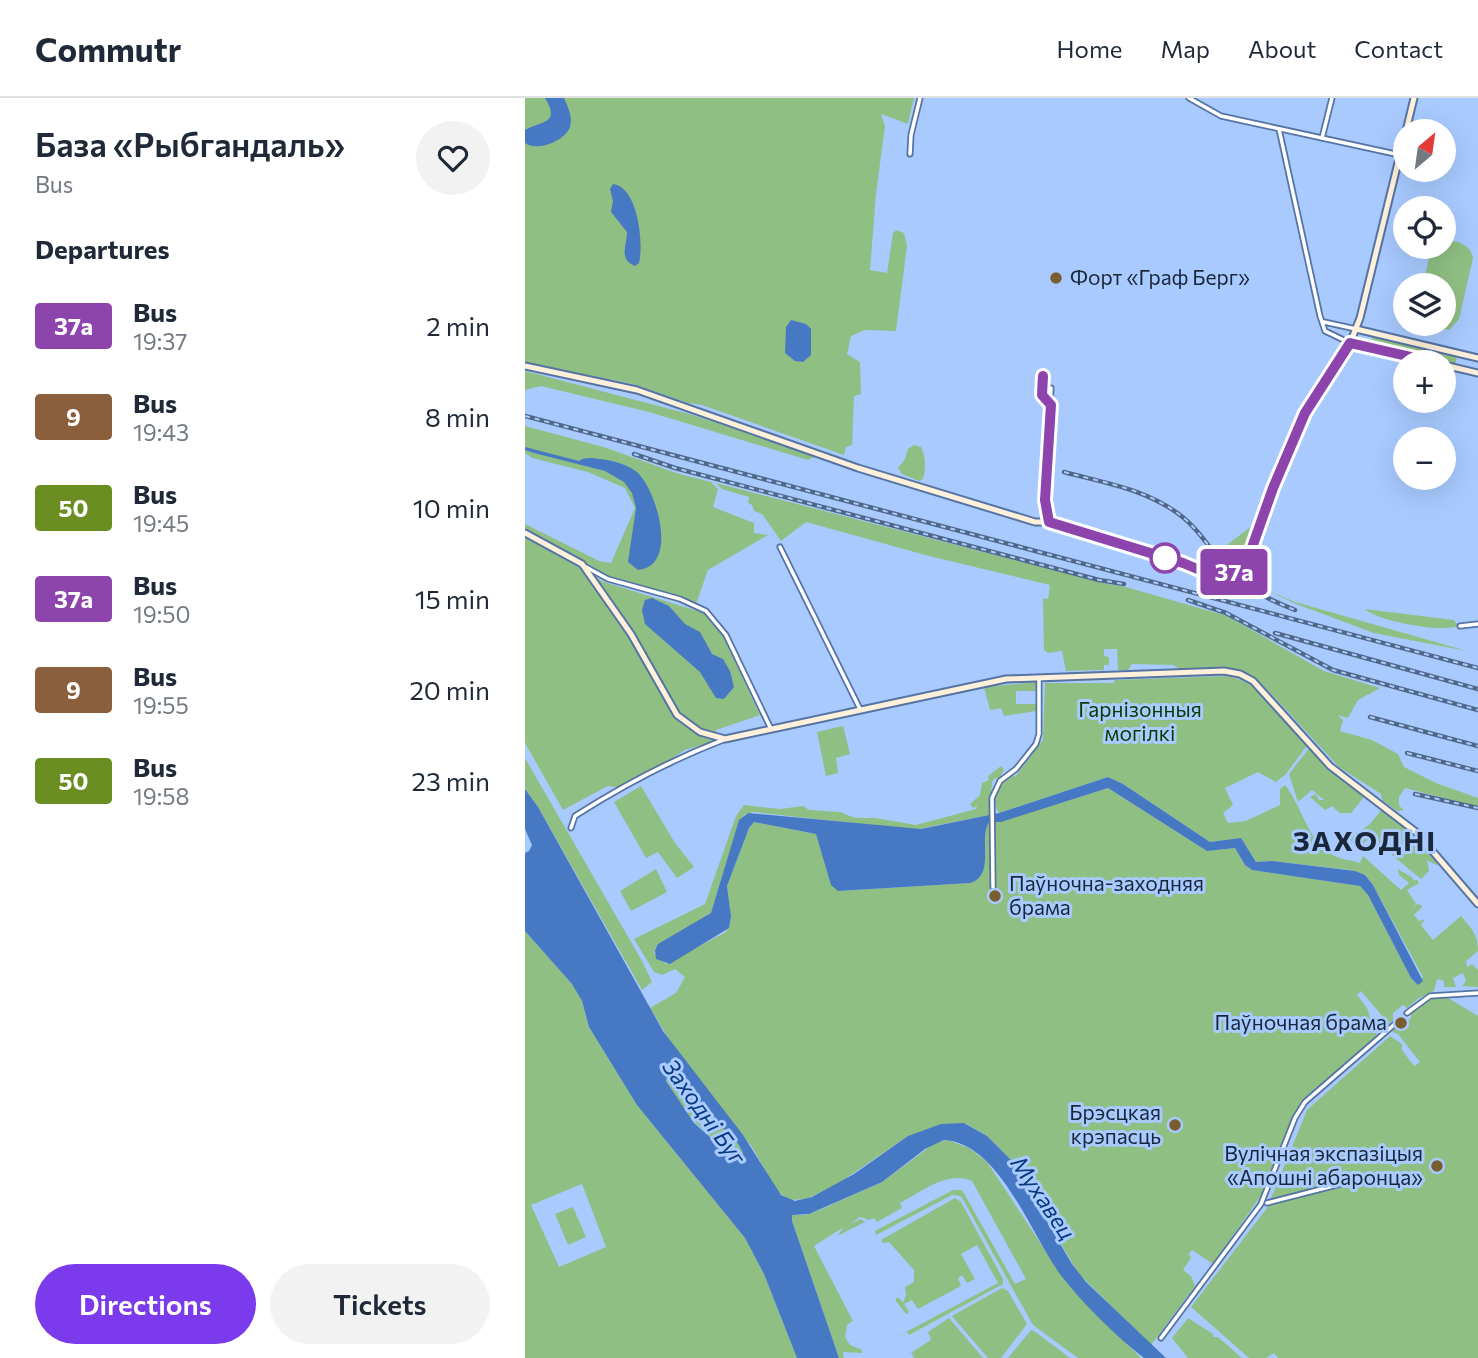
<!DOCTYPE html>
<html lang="en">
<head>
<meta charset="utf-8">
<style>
  body { margin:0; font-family:Commissioner,sans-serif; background:#f2f2f3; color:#1f2937; height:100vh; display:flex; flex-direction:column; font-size:26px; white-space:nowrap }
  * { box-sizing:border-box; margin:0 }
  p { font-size:23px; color:#747a83 }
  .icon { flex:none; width:38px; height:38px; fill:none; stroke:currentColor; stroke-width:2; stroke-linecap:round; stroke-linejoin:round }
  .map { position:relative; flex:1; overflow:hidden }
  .panel { display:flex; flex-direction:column; background:#fff; width:525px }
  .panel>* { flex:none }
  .badge { padding:0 14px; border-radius:5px; font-size:24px; line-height:46px }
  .needle { width:46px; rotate:29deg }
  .fabs { position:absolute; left:868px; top:21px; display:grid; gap:14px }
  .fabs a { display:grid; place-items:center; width:63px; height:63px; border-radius:50%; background:#fff; box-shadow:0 7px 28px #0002; font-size:35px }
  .map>.badge { position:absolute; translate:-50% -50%; box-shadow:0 0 0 4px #fff }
  h2 { padding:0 35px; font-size:26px; line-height:63px }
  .round { display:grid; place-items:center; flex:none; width:74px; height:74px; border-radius:37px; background:#f2f2f3 }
  .summary { display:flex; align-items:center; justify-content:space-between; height:119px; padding:0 35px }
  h1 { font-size:33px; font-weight:600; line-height:52px }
  .button { display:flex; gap:14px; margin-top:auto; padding:14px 35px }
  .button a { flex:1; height:80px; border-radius:42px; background:#7c3aed; color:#fff; font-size:28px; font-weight:600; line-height:80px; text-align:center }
  .button a+a { background:#f2f2f3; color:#1f2937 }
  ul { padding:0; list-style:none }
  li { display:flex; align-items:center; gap:21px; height:91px; padding:0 35px }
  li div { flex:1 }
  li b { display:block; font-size:26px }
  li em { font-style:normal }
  li .badge { min-width:77px; font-weight:700; text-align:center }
  header { display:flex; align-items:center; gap:42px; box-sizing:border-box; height:98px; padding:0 35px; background:#fff; border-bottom:2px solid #e0e1e3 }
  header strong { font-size:33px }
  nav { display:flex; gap:38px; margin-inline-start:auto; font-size:24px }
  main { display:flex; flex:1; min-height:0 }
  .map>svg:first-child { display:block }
  .green { fill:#90bf83; fill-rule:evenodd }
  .water { fill:#4778c4; fill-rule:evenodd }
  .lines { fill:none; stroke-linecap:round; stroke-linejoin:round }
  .street-tunnel { stroke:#8ca9d8; stroke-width:3.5; stroke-dasharray:3.5 2; stroke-linecap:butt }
  .street-casing { stroke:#5574a4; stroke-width:7 }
  .secondary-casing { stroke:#5574a4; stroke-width:9 }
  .street { stroke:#fff; stroke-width:3.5 }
  .secondary { stroke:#fef0da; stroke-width:5 }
  .rail-casing { stroke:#516787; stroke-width:4.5 }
  .rail { stroke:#a8caff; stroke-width:2; stroke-dasharray:5; stroke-linecap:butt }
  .line-casing { stroke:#fff; stroke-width:16 }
  .line { stroke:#8e44ad; stroke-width:10 }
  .poi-dot { fill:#795e30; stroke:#a8caff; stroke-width:2.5 }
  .stop-dot { fill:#fff; stroke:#8e44ad; stroke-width:3.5 }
  .labels { text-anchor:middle; stroke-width:6; stroke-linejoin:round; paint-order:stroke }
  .poi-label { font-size:21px; fill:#1a273a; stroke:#a8caff; text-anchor:end }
  .park-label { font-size:21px; fill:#0d3800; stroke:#a8caff }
  .water-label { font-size:23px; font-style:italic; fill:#08387e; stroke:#a8caff }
  .district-label { font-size:28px; font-weight:bold; letter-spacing:2px; fill:#1a273a; stroke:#a8caff }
</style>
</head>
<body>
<header>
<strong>Commutr</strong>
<nav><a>Home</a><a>Map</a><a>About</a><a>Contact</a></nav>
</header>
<main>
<section class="panel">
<div class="summary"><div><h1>База «Рыбгандаль»</h1><p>Bus</p></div><a class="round"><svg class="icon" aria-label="heart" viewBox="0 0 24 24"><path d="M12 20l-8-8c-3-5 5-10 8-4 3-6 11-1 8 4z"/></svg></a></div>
<h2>Departures</h2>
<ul>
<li><span class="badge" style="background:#8e44ad;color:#fff">37а</span><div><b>Bus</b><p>19:37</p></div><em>2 min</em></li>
<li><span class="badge" style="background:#8b5e3c;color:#fff">9</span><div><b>Bus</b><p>19:43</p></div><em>8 min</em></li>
<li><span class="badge" style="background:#6b8e23;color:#fff">50</span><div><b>Bus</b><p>19:45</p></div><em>10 min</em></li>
<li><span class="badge" style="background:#8e44ad;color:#fff">37а</span><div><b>Bus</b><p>19:50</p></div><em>15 min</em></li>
<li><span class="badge" style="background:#8b5e3c;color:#fff">9</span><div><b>Bus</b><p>19:55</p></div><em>20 min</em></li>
<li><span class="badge" style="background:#6b8e23;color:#fff">50</span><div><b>Bus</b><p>19:58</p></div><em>23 min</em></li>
</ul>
<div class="button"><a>Directions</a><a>Tickets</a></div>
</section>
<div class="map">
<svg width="953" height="1260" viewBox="0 0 953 1260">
  <rect width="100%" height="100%" fill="#a8caff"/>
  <g class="green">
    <path d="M0,0H389L383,26L356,16L360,28L351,96L345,172L362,175L368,135L371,132L379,135L382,148L371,233L340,232L326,238L322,256L335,264L336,296L329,298L327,347L321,349L319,357L177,307L163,305L108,286L0,265Z"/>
    <path d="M919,143C930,142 946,146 948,160L934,221L924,232L904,226H919V187H898L906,151L919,149Z"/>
    <path d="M848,238L932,258L930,267L845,247Z"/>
    <path d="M0,273L168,317L291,358L283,362L124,314L16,288L0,292Z"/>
    <path d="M0,328L82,350L151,375L186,384L193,391L188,409L229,425V435L243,437L183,472L171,506L84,478L0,431V426L74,463L86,465L110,410L100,390L63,374L7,360L0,355Z"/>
    <path d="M389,347L396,349C401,360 401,370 398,381L394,383L377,376L373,370L380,361L383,351Z"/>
    <path d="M191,385L578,485L601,489L702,518L799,573L855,590L833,602L823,620L813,617L818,622L815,633L847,642L873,656L879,669L911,685L953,700V709L880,690L874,699V708L879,712L872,713L857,702L856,696L814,669L737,586L723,576L700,571L656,573L649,567L607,566L603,572H593L592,551H579V558L584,559V567H579V572L541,573L537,553L523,555L519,552L518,500L523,501L525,487L404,458L281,424L256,443L237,416L229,413L227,407L223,405L224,399L197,391Z"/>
    <path d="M727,428L720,457L712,467L699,449Z"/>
    <path d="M0,439L79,484L179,515L198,538L235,617L191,632L193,642L160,652L99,690L83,688L38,712L0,645Z"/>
    <path d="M740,491L770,504L942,553L849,535L771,506Z"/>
    <path d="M840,511L929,522L933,528C918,535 851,523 840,511Z"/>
    <path d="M701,578C737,583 759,620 783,646L761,676L751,684L733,674L700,690L708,707L698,715L703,725L721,723L755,707V691L760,687C778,709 783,748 814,760C821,762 828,762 835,765L838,758L876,792L884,785L874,777L873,771L888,780V782H892L894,785L882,792L891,806L886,813L892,806L896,807L897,809L889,817L894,823L900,821L896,827L908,842L936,818C946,830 953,836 953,853L941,863L942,869L947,866L953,872V889L937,888L941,883L938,875L928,880L931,889H919V883L912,881L909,893L894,900L882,910L878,907L868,915V922L856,932L854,924L859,920L836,893L832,897L842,910L852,938L777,1002L748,1066L751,1068L744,1084H741L742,1089L688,1166L667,1152L664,1156L666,1160L658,1172L666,1178L670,1188L626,1247L554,1176L485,1061L462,1038L440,1025L383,1038L308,1089L281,1101L265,1102L252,1093L227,1049L153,956L125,910L151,895L160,879L150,871L137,877L129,874L109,841L180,806L211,718L219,707L255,711L278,708L284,712L315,714L330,720H350L391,727L451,711L452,708L448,710L445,706L455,697L457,685L464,682L463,678L476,668L479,672L474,681L470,680L467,684L464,717L389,732L229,714L220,716L214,723L186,815L131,849L129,855L141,866L201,834L206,823L202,788L224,730L229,724L291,736L313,793L445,785C471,777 453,741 464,724H473L583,690L682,753L710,750L720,767L727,772L835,788L843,797L886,880L893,887L898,879L848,787L840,777L825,772L747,763L731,764L716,740L685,744L598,686L583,679L474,715C464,700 475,685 488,676L490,679L518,642L520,585H588L590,582Z"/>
    <path d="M512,584V593H491V606H511V613L479,618L476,610L465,612L459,589Z"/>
    <path d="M318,628L325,656L311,660L313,675L301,678L292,634Z"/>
    <path d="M785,649L838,696L839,699L826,715H815L807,708L800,712L785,699L791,696L794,702H799L787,692L773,704L764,676Z"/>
    <path d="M0,660L117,863L127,884L117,892L13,709L0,691Z"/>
    <path d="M116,688L150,745L169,769L152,780L133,754L121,760L89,704Z"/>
    <path d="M858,710L901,747L916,766L911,767L902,762L904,773L896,781L845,739L835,749L826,743L827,738L844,727Z"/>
    <path d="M131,771L142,794L106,813L95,793Z"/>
    <path d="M0,833L47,886L57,903L64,929L112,1007L220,1140L239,1176L272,1260H0ZM57,1086L81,1149L34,1169L6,1107Z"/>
    <path d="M913,898H920L953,918V1260H753L749,1255L741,1260H724L666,1209L742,1110L782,1012L865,938L877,946V952L889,968L895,964L873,936L868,934L869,929L878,927L886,920V915L897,905Z"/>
    <path d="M147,976L214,1047L218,1055L217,1058L209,1059L204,1056L162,1017L141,983L142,978Z"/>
    <path d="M423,1042L444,1050L462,1064L541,1184L616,1260H553L508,1227L436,1098L427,1097L351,1137L350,1133L428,1092H437L490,1186L501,1181L447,1083C423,1072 396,1094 375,1105L377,1110L352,1124L349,1120L344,1122L335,1119L325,1126L336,1121L340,1124L312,1138L319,1129L289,1148L328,1223L322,1227L320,1239L325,1247L337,1252V1255L318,1254L319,1260H314L267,1123V1117H281L297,1111L357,1084L410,1045Z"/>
    <path d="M430,1100L436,1104L478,1181V1186L384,1237L382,1234L366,1242L473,1185L452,1147L436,1156L450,1181L442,1185L437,1177L433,1180L436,1188L393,1211L387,1202L379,1206L384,1214L381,1216L371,1203V1200H374L378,1205L381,1197L380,1189L389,1184V1172L364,1144L358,1145L356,1142Z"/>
    <path d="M48,1109L61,1139L43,1147L30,1116Z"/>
    <path d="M477,1190L483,1193L502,1226L476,1260H463L427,1218Z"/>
    <path d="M424,1220L458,1260H389L387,1255L384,1256L406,1242L403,1234Z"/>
    <path d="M663,1220L688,1236V1239H693L717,1260H663L647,1240Z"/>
    <path d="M506,1232L509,1233L545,1260H483Z"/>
  </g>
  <g class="water">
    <path d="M20,0H39C43,9 48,19 45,29C40,43 12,54 0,45V32C16,23 36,26 20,0Z"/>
    <path d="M88,86C113,89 119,145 114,165L110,168C93,161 102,147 102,134L86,114L88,103L85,91Z"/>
    <path d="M266,222L281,226L286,231V257L278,264L270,263L260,255L261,229Z"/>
    <path d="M0,349L54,363C60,359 66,360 74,361C87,362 105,367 114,376C132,395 154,468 113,472L103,464L111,410L107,395L99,384L80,373L9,355L0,352Z"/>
    <path d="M127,500L144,508L160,526L175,534L187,556L198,561L205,573L209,589L199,601L191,600L175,574L120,526L117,512L120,502Z"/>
    <path d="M583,679L598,686L685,744L716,740L731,764L747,763L830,773L840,777L848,787L898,883L893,887L886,880L843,797L835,788L727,772L720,767L710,750L682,753L583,690L476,724H464C453,742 471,777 445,785L313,793L306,787L291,736L229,724L224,730L202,788L206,819L204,830L145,866L131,861L130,852L133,846L186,815L214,722L223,715L396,731L474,715Z"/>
    <path d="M0,691L13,709L138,933L218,1037L256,1097L270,1103L287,1099L329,1076L383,1038L416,1026L439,1025L462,1038L485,1061L547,1166L561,1184L641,1260H619C590,1237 561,1209 538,1180C507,1141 476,1045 419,1042L400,1051L357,1084L284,1116L267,1117V1123L314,1260H272L239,1176L220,1140L112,1007L64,929L57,903L47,886L0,833V755L4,753L7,747L0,731ZM147,976L214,1047L218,1055L217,1058L209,1059L204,1056L169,1025L141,983L142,978Z"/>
  </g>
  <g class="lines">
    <path class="street-tunnel" d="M871,925L882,915"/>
    <defs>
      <g id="street">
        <path d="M664,0L696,18L875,57"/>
        <path d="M754,31L795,218L800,233L825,245"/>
        <path d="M797,40L807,0"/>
        <path d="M385,56L386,37L395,0"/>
        <path d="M799,224L831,231"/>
        <path d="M524,424L520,403L526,290"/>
        <path d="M255,449L335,611"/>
        <path d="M61,469L83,481L155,501L181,513L201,537L246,631"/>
        <path d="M935,528L953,526"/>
        <path d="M46,730L50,718C97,688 146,662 198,642"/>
        <path d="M468,789L467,700L475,683L491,671L511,646L514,636V580"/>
        <path d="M882,915L905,898L953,895"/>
        <path d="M742,1105L839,1080"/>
        <path d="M636,1240L736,1106L770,1020L780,1004L871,925"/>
      </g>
      <g id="secondary">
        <path d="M881,33L889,0"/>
        <path d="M831,231L953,260"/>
        <path d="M825,245L908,264"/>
        <path d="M919,267L953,275"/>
        <path d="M0,268L112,292L333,370L510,424H524L658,465L694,480L706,476L722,462L780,315L822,253L835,220L880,36"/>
        <path d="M0,435L57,466L106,536L152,617L175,634L200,641L481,581L699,573L715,576L728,583L805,668L891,734L953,806"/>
      </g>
    </defs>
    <use href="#street" class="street-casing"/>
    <use href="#secondary" class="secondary-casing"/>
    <use href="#street" class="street"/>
    <use href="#secondary" class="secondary"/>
    <defs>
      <g id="rail">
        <path d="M0,318L953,570"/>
        <path d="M109,356L150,370L574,482L599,486"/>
        <path d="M539,374C580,385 621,391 655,417C675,432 688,456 705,474C723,492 747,503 770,512"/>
        <path d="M663,502L701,515L808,572L953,612"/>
        <path d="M750,535L953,591"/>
        <path d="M845,619L953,648"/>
        <path d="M882,655L953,673"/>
        <path d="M890,696L953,710"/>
      </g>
    </defs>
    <use href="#rail" class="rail-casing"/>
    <use href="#rail" class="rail"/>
  </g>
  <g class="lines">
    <defs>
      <path id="line" d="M518,278L517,297L526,307L520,402L524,424L658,465L694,480L713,471L724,458L748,390L780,315L825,245L908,264"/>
    </defs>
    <use href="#line" class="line-casing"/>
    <use href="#line" class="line"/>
  </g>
  <g class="poi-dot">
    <circle cx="531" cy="180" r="7"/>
    <circle cx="470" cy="798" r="7"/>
    <circle cx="876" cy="925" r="7"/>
    <circle cx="650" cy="1027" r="7"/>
    <circle cx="912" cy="1068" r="7"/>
  </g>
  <circle class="stop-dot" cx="640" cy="460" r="14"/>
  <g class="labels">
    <g class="poi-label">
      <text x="545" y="187" text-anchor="start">Форт «Граф Берг»</text>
      <text x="484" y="793" text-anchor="start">Паўночна-заходняя<tspan x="484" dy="24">брама</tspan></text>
      <text x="862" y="932">Паўночная брама</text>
      <text x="636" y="1022">Брэсцкая<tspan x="636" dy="24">крэпасць</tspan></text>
      <text x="898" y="1063">Вулічная экспазіцыя<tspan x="898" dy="24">«Апошні абаронца»</tspan></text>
    </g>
    <g class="park-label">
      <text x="615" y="619">Гарнізонныя<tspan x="615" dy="24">могілкі</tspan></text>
    </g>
    <g class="water-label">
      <text transform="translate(179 1014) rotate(54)" y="8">Заходні Буг</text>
      <text transform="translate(518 1100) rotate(56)" y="8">Мухавец</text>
    </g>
    <g class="district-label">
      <text x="840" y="753">ЗАХОДНІ</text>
    </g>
  </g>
</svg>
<div class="fabs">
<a><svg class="needle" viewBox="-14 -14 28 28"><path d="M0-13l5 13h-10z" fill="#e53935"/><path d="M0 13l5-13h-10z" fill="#747a83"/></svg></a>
<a><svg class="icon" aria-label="locate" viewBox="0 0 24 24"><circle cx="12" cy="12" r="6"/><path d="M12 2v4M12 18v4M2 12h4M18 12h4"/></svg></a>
<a><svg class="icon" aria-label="layers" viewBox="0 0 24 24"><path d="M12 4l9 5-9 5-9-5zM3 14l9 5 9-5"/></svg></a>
<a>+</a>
<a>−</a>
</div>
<b class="badge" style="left:709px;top:474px;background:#8e44ad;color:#fff">37а</b>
</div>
</main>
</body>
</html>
